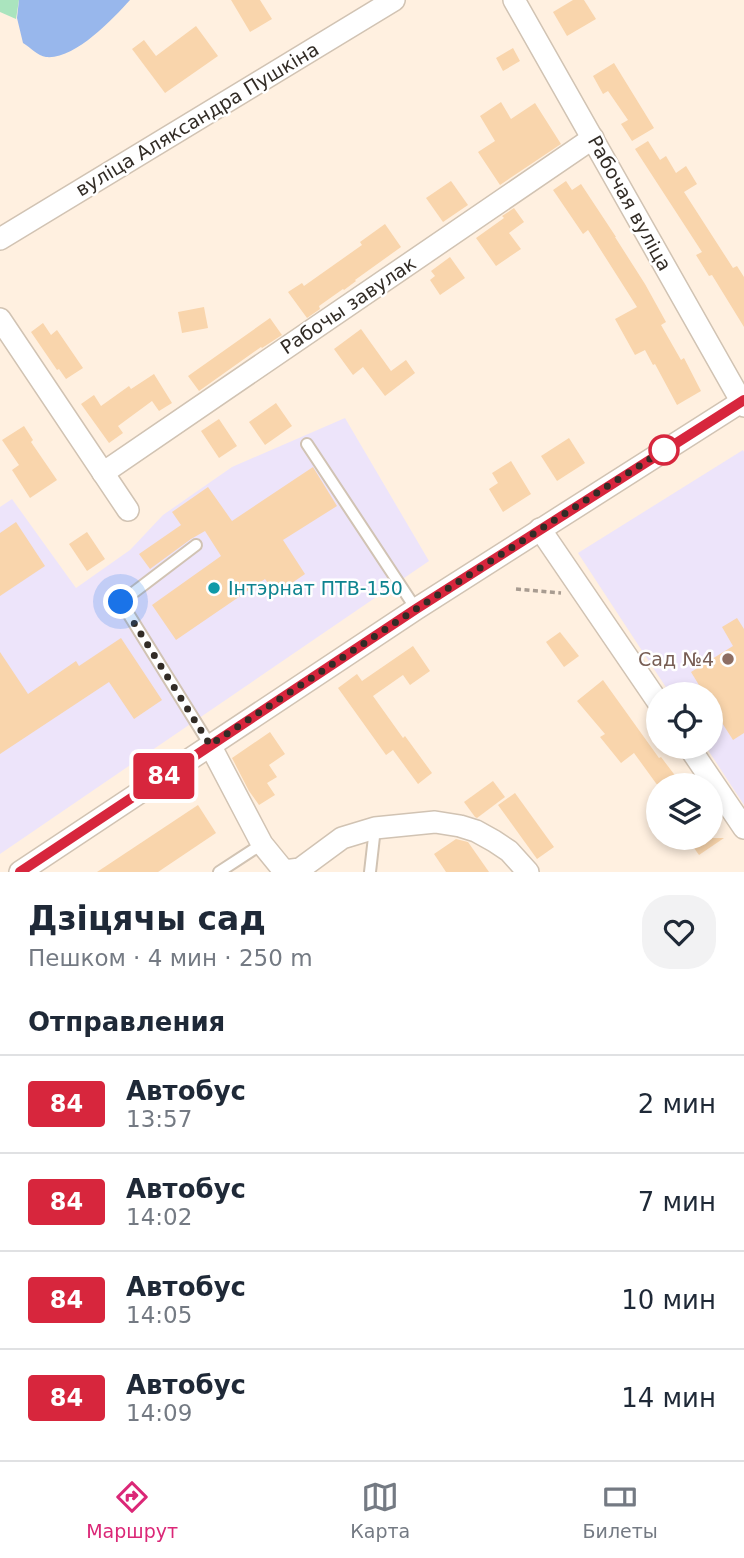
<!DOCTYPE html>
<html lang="ru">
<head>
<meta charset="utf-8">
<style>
  body { margin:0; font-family:"DejaVu Sans",sans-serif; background:#f2f2f3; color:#1f2937; height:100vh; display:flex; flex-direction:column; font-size:26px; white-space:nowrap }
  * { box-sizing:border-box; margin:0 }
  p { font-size:23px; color:#747a83 }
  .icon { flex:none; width:38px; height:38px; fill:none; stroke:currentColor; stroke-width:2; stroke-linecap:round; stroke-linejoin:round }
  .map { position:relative; height:872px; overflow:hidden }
  .side { display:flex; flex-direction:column; background:#fff; flex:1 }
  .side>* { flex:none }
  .badge { padding:0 14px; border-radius:5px; font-size:24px; line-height:46px }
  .controls { position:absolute; left:646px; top:682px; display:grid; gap:14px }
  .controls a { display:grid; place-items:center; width:77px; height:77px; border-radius:50%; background:#fff; box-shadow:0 4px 10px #0003; font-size:35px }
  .you { position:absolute; width:35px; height:35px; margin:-18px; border:5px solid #fff; border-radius:50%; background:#1a73e8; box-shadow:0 0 0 10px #1a73e833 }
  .map>.badge { position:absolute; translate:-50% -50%; box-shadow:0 0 0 4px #fff }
  h2 { padding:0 28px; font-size:26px; line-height:63px }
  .round { display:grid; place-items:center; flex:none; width:74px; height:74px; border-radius:28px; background:#f2f2f3 }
  .head { display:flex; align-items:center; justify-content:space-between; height:119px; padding:0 28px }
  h1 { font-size:33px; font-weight:800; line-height:52px }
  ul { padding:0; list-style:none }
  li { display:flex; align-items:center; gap:21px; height:98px; padding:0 28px; border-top:2px solid #e0e1e3 }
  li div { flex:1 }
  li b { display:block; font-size:26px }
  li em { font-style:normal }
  li .badge { min-width:77px; font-weight:700; text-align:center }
  .dock { display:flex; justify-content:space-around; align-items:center; height:98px; border-top:2px solid #e0e1e3; background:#fff; font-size:19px; color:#747a83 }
  .dock a { display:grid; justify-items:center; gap:4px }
  .dock .current { color:#db2777 }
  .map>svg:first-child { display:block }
  .education { fill:#ede4fa }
  .green { fill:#aae4be }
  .water { fill:#98b7ec }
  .building { fill:#f9d5ac }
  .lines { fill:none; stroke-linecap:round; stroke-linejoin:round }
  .service-casing { stroke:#d1c3b3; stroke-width:14 }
  .minor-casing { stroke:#d1c3b3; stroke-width:24 }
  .path { stroke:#a89c91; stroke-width:3.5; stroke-dasharray:5 3.5; stroke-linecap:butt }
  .service { stroke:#fff; stroke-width:10 }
  .minor { stroke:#fff; stroke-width:21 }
  .line-casing { stroke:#fff; stroke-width:16 }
  .line { stroke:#d7263d; stroke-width:10 }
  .walk { stroke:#322c26; stroke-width:7; stroke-dasharray:0 12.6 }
  .stop-dot { fill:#fff; stroke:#d7263d; stroke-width:3.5 }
  .culture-dot { fill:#0f9aa8; stroke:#fff; stroke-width:2.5 }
  .education-dot { fill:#8d6e63; stroke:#fff; stroke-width:2.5 }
  .labels { text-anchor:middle; stroke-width:5; stroke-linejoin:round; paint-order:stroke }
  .street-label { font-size:19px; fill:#322c26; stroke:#fff }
  .culture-label { font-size:19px; fill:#0d838f; stroke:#fff; text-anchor:start }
  .education-label { font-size:19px; fill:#785e54; stroke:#fff; text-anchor:end }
</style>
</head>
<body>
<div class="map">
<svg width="744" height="872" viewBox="0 0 744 872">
  <rect width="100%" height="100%" fill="#fff0e0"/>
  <g class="education">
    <path d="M345,418L429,561L0,854V507L12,499L76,588L130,550L163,515L232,467Z"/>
    <path d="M743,450L744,452V805L706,747H710V695H671L578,553Z"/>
  </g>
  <path class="green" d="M0,0H19L16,19L0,12Z"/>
  <path class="water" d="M19,0H130C112,20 74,60 46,57C38,56 30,47 23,43L17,18Z"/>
  <g class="building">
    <path d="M231,0H260L272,19L250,32Z"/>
    <path d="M573,0H584L596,19L567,36L553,12Z"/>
    <path d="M196,26L218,56L165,93L132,49L144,40L156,56Z"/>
    <path d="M513,48L520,61L503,71L496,58Z"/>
    <path d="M614,63L654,128L632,141L621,124L628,120L608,91L603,94L593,76Z"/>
    <path d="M501,102L511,119L535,103L561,144L500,185L478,152L495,141L480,116Z"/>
    <path d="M648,141L660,160L666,156L676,173L686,166L697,184L684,192L733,268L737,266L744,277V327L712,275L709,276L696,255L702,252L635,149Z"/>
    <path d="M451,181L468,205L443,222L426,198Z"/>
    <path d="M566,181L572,190L581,184L616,237H615L645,284L666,322L661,325L681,360L684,358L701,391L677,405L655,364L653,365L645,350L635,355L615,319L637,307L588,230L583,234L553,190Z"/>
    <path d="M514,208L524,222L509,233L521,249L496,266L476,238L504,218L502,216Z"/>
    <path d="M385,224L401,247L355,280L356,281L344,290L343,289L319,306L320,309L307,318L288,292L302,283L304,286L362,245L360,242Z"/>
    <path d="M450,257L465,278L440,295L430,280L435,276L431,271Z"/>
    <path d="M204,307L208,328L182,333L178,312Z"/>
    <path d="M270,318L282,335L262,348L261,347L199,391L188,376Z"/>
    <path d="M43,323L51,335L57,330L83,368L66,379L59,369L57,370L31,332Z"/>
    <path d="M361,329L391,371L406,360L415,373L385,396L363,367L353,375L334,349Z"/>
    <path d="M154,374L172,403L159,411L152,401L118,426L123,433L109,443L81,404L94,395L101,406L129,386L131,389Z"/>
    <path d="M276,403L292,426L265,445L249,422Z"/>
    <path d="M219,419L237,446L219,458L201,431Z"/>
    <path d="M24,426L33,440L31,442L57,480L30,498L12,470L19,465L2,440Z"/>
    <path d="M569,438L585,463L557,481L541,456Z"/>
    <path d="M511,461L531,494L503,512L489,489L498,483L492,473Z"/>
    <path d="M313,467L337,506L283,540L305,574L276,594L265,579L176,640L152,605L221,556L205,531L191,539L150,569L139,554L181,525L172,512L208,487L232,521Z"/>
    <path d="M16,522L45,566L0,596V533Z"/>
    <path d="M87,532L105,559L87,571L69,544Z"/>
    <path d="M737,618L744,629V733L733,740L710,704V695H705L691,672L733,646L722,627Z"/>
    <path d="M560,632L579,656L564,667L546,642Z"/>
    <path d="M121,638L162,700L134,719L109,682L0,754V652L28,694L76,661L79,666Z"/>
    <path d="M413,646L430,671L410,685L403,675L373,696L403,738L405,736L432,773L418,784L393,750L386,755L338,688L357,674L362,681Z"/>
    <path d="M603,680L659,758L661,757L683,786H658L634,753L621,763L600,737L605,734L577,701Z"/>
    <path d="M270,732L285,754L269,765L277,777L267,783L275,795L259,805L249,791L232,758Z"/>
    <path d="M493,781L505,797L477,818L475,817L464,802Z"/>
    <path d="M515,793L554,847L537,859L498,805Z"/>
    <path d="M198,805L216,833L158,872H97Z"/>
    <path d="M687,838H724L699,855Z"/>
    <path d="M456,839L468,842L489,872H446L434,854Z"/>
  </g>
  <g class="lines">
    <defs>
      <g id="service">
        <path d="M307,444L416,609"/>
        <path d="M196,545L121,602L210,745"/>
        <path d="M219,872L262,844"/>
        <path d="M370,872L375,828"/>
      </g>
      <g id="minor">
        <path d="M514,0L744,406"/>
        <path d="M0,239L394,0"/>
        <path d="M0,319L128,510"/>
        <path d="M103,473L593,138"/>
        <path d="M540,529L658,702"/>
        <path d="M210,745L262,844L284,871L300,869L342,838L375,828L435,822L460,826L476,831L494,841L509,851L528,872"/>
        <path d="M689,747L744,828"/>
        <path d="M20,872L416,609L744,400"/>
      </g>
    </defs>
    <use href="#service" class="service-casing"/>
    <use href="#minor" class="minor-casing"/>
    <path class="path" d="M516,589L561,593"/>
    <use href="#service" class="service"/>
    <use href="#minor" class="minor"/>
  </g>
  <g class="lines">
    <defs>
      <path id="line" d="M20,872L416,609L744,400"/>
    </defs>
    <use href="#line" class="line-casing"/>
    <use href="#line" class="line"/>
    <path class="walk" d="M121,602L210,745L416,609L664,450"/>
  </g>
  <circle class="stop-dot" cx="664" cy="450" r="14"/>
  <circle class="culture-dot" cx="214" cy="588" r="7"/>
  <circle class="education-dot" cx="728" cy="659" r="7"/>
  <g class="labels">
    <g class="street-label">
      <text transform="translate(197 119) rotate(-31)" y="7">вуліца Аляксандра Пушкіна</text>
      <text transform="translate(630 203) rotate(61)" y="7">Рабочая вуліца</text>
      <text transform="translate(348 305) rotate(-34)" y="7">Рабочы завулак</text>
    </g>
    <g class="culture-label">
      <text x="228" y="595">Інтэрнат ПТВ-150</text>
    </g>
    <g class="education-label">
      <text x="714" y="666">Сад №4</text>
    </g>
  </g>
</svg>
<div class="controls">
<a><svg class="icon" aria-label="locate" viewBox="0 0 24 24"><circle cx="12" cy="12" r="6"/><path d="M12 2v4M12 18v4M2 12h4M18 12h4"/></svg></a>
<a><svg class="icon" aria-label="layers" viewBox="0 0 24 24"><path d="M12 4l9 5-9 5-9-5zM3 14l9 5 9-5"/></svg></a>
</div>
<div class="you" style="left:121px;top:602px"></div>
<b class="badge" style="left:164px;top:776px;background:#d7263d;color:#fff">84</b>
</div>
<section class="side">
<div class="head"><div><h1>Дзіцячы сад</h1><p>Пешком · 4 мин · 250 m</p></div><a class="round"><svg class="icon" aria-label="heart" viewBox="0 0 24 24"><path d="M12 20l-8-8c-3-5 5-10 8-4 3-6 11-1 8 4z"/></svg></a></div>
<h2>Отправления</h2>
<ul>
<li><span class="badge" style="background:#d7263d;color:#fff">84</span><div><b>Автобус</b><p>13:57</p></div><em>2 мин</em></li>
<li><span class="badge" style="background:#d7263d;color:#fff">84</span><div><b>Автобус</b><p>14:02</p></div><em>7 мин</em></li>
<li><span class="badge" style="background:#d7263d;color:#fff">84</span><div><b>Автобус</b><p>14:05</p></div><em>10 мин</em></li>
<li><span class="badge" style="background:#d7263d;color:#fff">84</span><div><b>Автобус</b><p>14:09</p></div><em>14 мин</em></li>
</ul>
</section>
<nav class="dock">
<a class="current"><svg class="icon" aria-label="directions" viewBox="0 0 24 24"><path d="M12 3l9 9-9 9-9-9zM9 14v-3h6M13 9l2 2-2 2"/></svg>Маршрут</a>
<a><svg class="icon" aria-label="map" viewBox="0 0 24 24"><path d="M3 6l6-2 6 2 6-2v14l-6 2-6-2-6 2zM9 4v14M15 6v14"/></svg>Карта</a>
<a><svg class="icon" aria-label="tickets" viewBox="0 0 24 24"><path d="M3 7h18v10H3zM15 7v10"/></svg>Билеты</a>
</nav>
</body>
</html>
